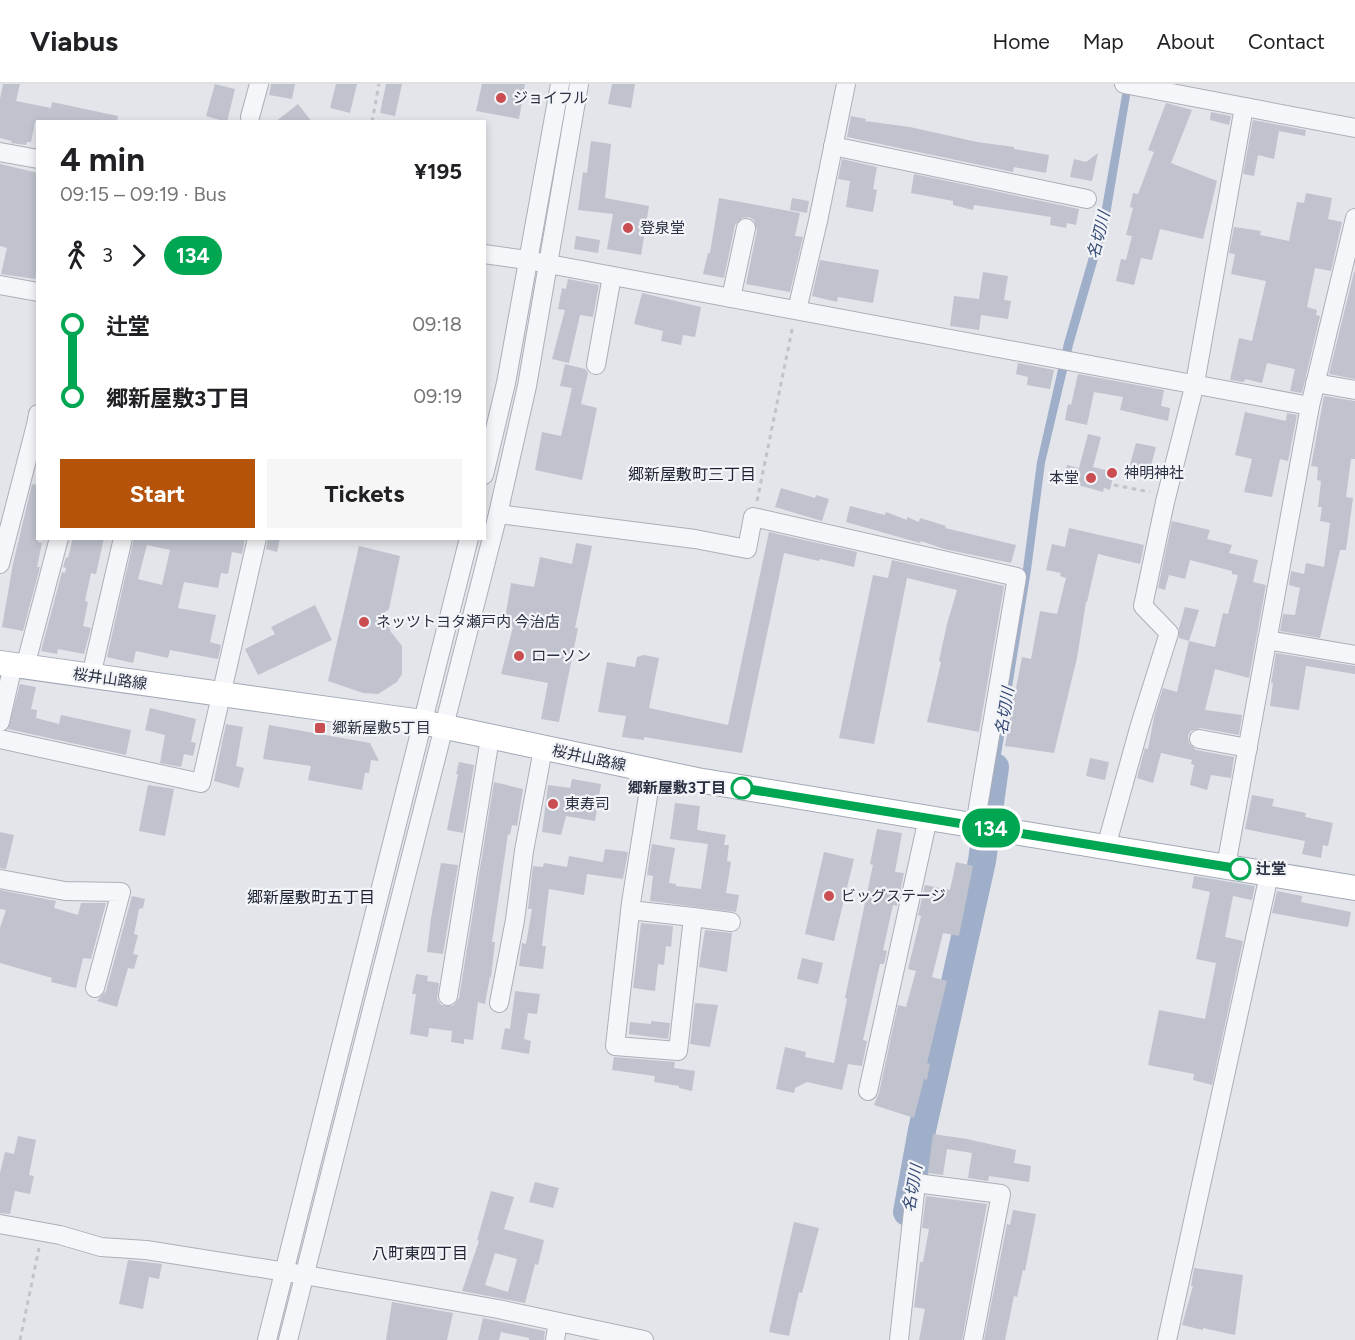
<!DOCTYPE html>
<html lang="en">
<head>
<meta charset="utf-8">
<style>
  body { margin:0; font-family:Figtree,"Noto Sans JP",sans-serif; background:#f6f6f6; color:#202124; height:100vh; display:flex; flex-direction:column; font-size:22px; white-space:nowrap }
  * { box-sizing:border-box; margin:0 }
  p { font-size:20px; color:#757577 }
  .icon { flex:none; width:33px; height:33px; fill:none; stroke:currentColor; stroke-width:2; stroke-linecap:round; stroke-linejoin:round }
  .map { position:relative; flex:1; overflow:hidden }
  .panel { position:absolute; left:36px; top:36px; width:450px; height:420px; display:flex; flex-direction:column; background:#fff; border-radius:0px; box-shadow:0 3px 9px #0003 }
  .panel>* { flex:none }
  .badge { padding:0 12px; border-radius:20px; font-size:21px; line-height:39px }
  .map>.badge { position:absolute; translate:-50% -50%; box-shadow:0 0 0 3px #fff }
  .legs { display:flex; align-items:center; gap:9px; height:66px; padding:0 24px; font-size:20px }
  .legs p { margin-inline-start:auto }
  .headline { display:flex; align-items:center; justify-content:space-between; height:102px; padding:0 24px }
  h1 { font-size:33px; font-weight:700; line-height:45px }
  .action { display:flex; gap:12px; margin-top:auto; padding:12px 24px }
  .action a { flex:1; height:69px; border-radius:0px; background:#b45309; color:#fff; font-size:24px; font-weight:700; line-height:69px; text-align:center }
  .action a+a { background:#f6f6f6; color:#202124 }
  ul { padding:0 24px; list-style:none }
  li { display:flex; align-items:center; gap:21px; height:72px; font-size:22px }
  li i { display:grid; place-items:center; width:9px; height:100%; margin:0 8px; background:currentColor }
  li i::after { content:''; width:15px; height:15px; margin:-8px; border:4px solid; border-radius:50%; background:#fff }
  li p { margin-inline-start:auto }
  li:first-child i { background:linear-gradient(#0000 50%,currentColor 0) }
  li:last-child i { background:linear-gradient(currentColor 50%,#0000 0) }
  header { display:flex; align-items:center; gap:36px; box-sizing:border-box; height:84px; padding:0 30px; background:#fff; border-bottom:2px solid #e0e0e0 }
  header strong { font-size:28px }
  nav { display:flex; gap:33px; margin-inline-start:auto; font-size:21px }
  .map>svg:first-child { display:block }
  .water { fill:#9faec9 }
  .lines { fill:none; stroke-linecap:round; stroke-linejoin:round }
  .river { stroke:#9faec9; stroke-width:28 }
  .building { fill:#c0c3cd; fill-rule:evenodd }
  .minor-casing { stroke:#acafb8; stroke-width:20 }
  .major-casing { stroke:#a2a8b6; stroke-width:26 }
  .path { stroke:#c0c3c9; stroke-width:3; stroke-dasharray:4.5 4.5; stroke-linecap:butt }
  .minor { stroke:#f5f6f9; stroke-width:18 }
  .major { stroke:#fff; stroke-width:24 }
  .line-1-casing { stroke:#fff; stroke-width:14 }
  .line-1 { stroke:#00a651; stroke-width:9 }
  .poi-dot { fill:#ca4d51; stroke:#f2f4f8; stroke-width:2 }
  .stop-1-dot { fill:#fff; stroke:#00a651; stroke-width:3 }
  .labels { text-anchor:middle; stroke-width:4.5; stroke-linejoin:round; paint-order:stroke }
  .poi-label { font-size:15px; fill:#2b3142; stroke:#f2f4f8; text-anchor:start }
  .street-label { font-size:15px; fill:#2b3142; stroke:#f2f4f8 }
  .stop-label { font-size:15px; font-weight:bold; fill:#2b3142; stroke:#f2f4f8; text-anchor:end }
  .water-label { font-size:16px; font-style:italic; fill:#364b75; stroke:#f2f4f8 }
  .neighbourhood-label { font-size:16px; fill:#1d2233; stroke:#f2f4f8 }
</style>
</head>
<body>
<header>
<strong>Viabus</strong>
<nav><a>Home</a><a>Map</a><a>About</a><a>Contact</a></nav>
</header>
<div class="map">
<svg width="1355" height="1256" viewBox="0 0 1355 1256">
  <rect width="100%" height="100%" fill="#e3e5ea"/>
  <path class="water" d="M1124,0H1132L1109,137L1073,261L1045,379L1031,486L993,720L984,719L1023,485L1037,378L1064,259L1100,135Z"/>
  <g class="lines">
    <path class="river" d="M907,1128L922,1046L982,777L995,683"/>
  </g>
  <g class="building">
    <path d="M3,0H20L16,17L51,24L52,18L118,32L117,38H35L31,58H27L26,61L11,59L12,57L0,54V15Z"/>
    <path d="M215,0L235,5L227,38L206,32Z"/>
    <path d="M271,0H295L292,15L269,11Z"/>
    <path d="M336,0H357L350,29L330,24Z"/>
    <path d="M386,0H402L395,32L380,29Z"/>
    <path d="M482,0H525L519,35L476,27Z"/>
    <path d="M612,0H635L631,24L608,20Z"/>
    <path d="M1166,19L1192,26L1171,79L1217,97L1203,155L1160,145L1152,176L1141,174L1134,201L1116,197L1121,175L1126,176L1132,152L1126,151L1133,124L1130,123L1133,109L1138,110L1154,68L1148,66Z"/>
    <path d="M298,20L312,38H275Z"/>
    <path d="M1211,28L1231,32L1229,41L1210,36Z"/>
    <path d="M851,32L866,35L865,37L910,43L977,58L1014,63V65L1049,71L1046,89L1014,83L1013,88L847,53Z"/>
    <path d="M1253,36L1306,46L1305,52L1279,47L1274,75L1258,71L1254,92L1243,90Z"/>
    <path d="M591,57L611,60L605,114L649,122L641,171L607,165L613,130L578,126L583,88L587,89Z"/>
    <path d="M1098,69L1092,97L1070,93L1074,75L1086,78Z"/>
    <path d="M842,75L877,83L873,105L877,106L873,128L846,123L850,97L838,95Z"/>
    <path d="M0,80L38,89V185L35,195L1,190L7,164L0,162Z"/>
    <path d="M914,90L1079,125L1076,141L1067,139L1066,144L1050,141L1051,133L974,121L973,126L953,121V117L911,109Z"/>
    <path d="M1306,109L1332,114L1328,135L1342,138L1331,187L1315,184L1307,223L1317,226L1316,231L1320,232L1302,309L1290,307L1295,285L1267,279L1262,299L1245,295L1244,298L1230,296L1239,254L1252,257L1266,197L1231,190L1235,170L1229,169L1234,143L1261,147L1260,151L1289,157L1297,118L1304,119Z"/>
    <path d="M719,114L800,129L795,152L803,153L790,208L746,200L757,146L754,136L749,133L742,134L735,141L724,194L703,190L708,169H710Z"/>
    <path d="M792,114L809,117L807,129L790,126Z"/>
    <path d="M576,152L600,156L598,169L574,165Z"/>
    <path d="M820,176L879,186L873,219L838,213L837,218L812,212Z"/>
    <path d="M983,188L1008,192L1004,216L1011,217L1008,235L981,231L979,246L950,242L954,212L979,215Z"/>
    <path d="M1354,188H1355V295L1329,290Z"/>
    <path d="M568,195L599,201L593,233L580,231L569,279L552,275L565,226L558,225L562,204L566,205Z"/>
    <path d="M642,209L701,223L695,253L683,251L681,261L661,257L663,247L634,240Z"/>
    <path d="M1018,279L1054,286L1050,305L1027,301L1028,293L1016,290Z"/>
    <path d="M565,280L585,285L588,289L581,320L597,324L582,396L535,386L542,348L561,352L572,304L560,302Z"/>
    <path d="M1078,290L1164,306L1161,322L1170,324L1168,337L1120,326L1123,313L1094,308L1087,341L1065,336L1068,320L1071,321Z"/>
    <path d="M1324,312L1355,317V375H1351L1346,413L1353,414L1346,466H1340L1320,554L1280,547L1283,530L1295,531L1300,504L1289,501L1291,487L1304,490L1306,479L1324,483L1330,439L1320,437L1322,423H1318L1321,397L1317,396L1318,383L1311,382Z"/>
    <path d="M1245,328L1286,337L1287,329L1297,331L1288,377L1280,375L1272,413L1244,408L1252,375L1235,371Z"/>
    <path d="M1088,350L1101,353L1093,383L1114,388L1110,406L1104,404L1103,408L1074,400L1076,395L1064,392L1067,381L1079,384Z"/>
    <path d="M1136,359L1156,363L1149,389L1129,384Z"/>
    <path d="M32,400L38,401V458L42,459L37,483H40L23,547L2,543L13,480Z"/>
    <path d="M781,404L815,414L816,411L829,415L822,437L775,423Z"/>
    <path d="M850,422L885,431L886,428L907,436V433L919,438L920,434L946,442L945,444L1016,461L1011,479L944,465L921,457L920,459L846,438Z"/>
    <path d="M1172,437L1210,446L1207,455L1232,461L1229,469L1258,476L1253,498L1266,501L1249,594L1215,585L1205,626L1242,631L1239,651L1200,644L1191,647L1188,652L1189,659L1196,666L1234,673L1231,694L1211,691L1207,706L1190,701L1194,681L1191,680L1192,676L1161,669L1153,699L1137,694L1145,664L1148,665L1154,633L1163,604L1177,608L1189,557L1215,563L1223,529L1228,530L1238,491L1232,490V487L1190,476L1185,495L1169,491L1165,506L1158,504Z"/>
    <path d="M1069,444L1144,461L1140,480L1098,470L1087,518H1086L1077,574L1054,669L1005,662L1013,619L1007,618L1010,603L1016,604L1022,573L1031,575L1040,527L1057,530L1066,494L1060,492L1061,489L1046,486L1052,460L1065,463Z"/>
    <path d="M769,448L857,468L854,483L820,475L819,477L784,469L742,669L644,653V656L622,653L626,632L598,628L607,578L635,583L637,573L644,571L659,574L649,624L728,641Z"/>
    <path d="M73,454H104L96,490L91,489L85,517L88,518L83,542L91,544L84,570L58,565L57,570L41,567L62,488L65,489L66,484L63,483L66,473L68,474Z"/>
    <path d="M134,454H245L242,470L232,468L228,490L221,489L218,504L184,498L178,524L216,531L210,558L221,561L218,575L170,566L168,574L136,567L133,579L107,573ZM147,461L170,466L162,501L138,495Z"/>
    <path d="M268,454H280L277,468L266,465Z"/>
    <path d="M576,459L592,462L575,544H578L559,638L541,635L548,599L501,590L513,543L504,541L511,499L534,503L540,473L572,480Z"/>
    <path d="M359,462L400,472L389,525L384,529L391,548L402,562V590L397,598L378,610L363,609L328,597Z"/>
    <path d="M892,476L1004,502L979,648L927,638L941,578L939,577L947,540L957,506L907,494L874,660L839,654L873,491L888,494Z"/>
    <path d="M315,521L332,556L258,591L245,565L275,550L271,543Z"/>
    <path d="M1185,523L1199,526L1189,557L1179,554V544Z"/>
    <path d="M1276,569L1355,582V590L1306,582L1299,626L1270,622L1273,599H1271Z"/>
    <path d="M20,600L36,603L31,625L37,626L36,634L59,640L61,631L131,646L126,671L8,645Z"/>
    <path d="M150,624L196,635L191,658L196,659L193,672L184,670L181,683L160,679L165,651L145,646Z"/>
    <path d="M226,640L243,643L236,682L244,684L239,704L214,697Z"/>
    <path d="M269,641L370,659L379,677L371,676L369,689H365L362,706L308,696L311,682L263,675Z"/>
    <path d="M1090,674L1109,678L1105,696L1086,692Z"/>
    <path d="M459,678L474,681L463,749L447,746L458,690H456Z"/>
    <path d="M572,695L601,700L595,737L566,732L561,751L542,748L548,701L570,704Z"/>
    <path d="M494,698L523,705L517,742L512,741L510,751L508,750L492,858H495L491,893H490L485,920L478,918L473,956L464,955V960L451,958L452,947L429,944L428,953L410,950L416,910H412L416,890L428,892L427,897L439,899L437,915L441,921L453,922L459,914Z"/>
    <path d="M148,701L174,705L165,752L139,747Z"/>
    <path d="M1252,711L1274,715L1272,722L1306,729L1305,733L1333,739L1328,762L1323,761L1321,774L1302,770L1305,757L1245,745Z"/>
    <path d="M675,719L700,722L697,746L726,751L724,761H729L727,777L731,778L726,809L739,811L736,828L650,817L653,792L647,791L652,760L675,764L669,799L676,800V802L701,805L708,760L670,755Z"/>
    <path d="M877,745L902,749L895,788L904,789L897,822L893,821L883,866L887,867L884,880H880L863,956L867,957L862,982L848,980L842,1006L807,998L795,1004L794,1009L776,1005L785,963L806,968L805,973L834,979L847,915L845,914L873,781L870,780Z"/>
    <path d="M0,748L14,751L6,785L0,784Z"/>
    <path d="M605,765L628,768L623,795L587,790L584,811L549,805L542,862H546L543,885L519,882L522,859L526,860L532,825H528L533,782L543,783L544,779L567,783L569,772L603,778Z"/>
    <path d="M824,768L854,775L834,857L805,850Z"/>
    <path d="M956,778L973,782L959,852L943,849L932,893L947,897L927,979L930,980L927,996L924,995L914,1034L874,1021L879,1009L898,921L906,923L916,887L908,885L921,832L918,831L925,801L950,806Z"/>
    <path d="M441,779L458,781L443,870L427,868L431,834Z"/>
    <path d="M1194,792L1255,802L1252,816L1233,812L1225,853L1243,857L1212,1001L1193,996L1194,990L1148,981L1159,926L1205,935L1216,879L1196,875L1210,808L1192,804Z"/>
    <path d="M0,806L56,817L54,824L78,831L81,819H106L91,875L83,874L76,904L51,898L52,894L0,879V844L6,826L0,825Z"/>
    <path d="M1277,807L1302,812L1301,818L1351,828L1348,843L1272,829Z"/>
    <path d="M132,812L145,815L143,824L139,825L134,850L138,851L133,870L138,871L134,885L128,884L117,923L97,917L106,907Z"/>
    <path d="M641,839L673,842L671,863L666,862L664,881L658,880L655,907L633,904Z"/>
    <path d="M705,846L732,849L727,888L699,883Z"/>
    <path d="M802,874L823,879L818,900L797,895Z"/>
    <path d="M515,907L540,910L537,930L528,929L524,955L531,957L529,970L501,965L505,944L510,945Z"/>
    <path d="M695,919L718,921L710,963L690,960Z"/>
    <path d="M651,937L670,939L668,955L629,950L630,938L651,940Z"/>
    <path d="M614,973L675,978L674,984L695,987L692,1007L679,1004V1002L654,998L655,992L612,986Z"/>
    <path d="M933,1050L967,1055L1016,1066L1014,1079L1031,1082L1029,1098L989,1092L988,1097L968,1094L972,1069L947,1065L943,1091L928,1089Z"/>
    <path d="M18,1052L36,1056L29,1091L34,1092L30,1110L15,1107L10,1130L0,1129V1089L5,1068L14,1070Z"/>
    <path d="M535,1098L559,1104L553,1124L529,1118Z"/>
    <path d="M491,1107L514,1113L504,1145L544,1156L538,1181L535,1180L525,1219L462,1207L479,1157L477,1156ZM495,1169L517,1175L508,1208L485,1201Z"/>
    <path d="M926,1112L987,1120L962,1256H919L925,1225L914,1223L920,1178H923L929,1145L922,1144Z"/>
    <path d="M1013,1126L1036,1130L1025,1187L1023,1186L1017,1213L1014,1212L1005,1256H984L1007,1140L1010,1141Z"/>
    <path d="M794,1138L819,1144L802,1209L799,1208L789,1252L769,1248Z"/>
    <path d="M128,1176L162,1180L159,1195L149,1193L143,1225L119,1220Z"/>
    <path d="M1194,1184L1243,1191L1235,1251L1203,1244V1246L1182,1241L1193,1202H1191Z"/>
    <path d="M392,1218L453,1229L447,1256H386Z"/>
    <path d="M483,1234L545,1247L544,1256H529V1254L501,1248L499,1256H478Z"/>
  </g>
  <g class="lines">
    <defs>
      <g id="minor">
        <path d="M1124,0L1355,44"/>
        <path d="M250,33L259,0"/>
        <path d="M833,62L1087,115"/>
        <path d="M0,68L38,75"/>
        <path d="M484,170L527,176L1310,322"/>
        <path d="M0,201L38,208"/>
        <path d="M731,214L746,144"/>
        <path d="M797,226L818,137L846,0"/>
        <path d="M596,281L612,192"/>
        <path d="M1315,299L1355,306"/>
        <path d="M484,391L506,299L560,0"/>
        <path d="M498,430L695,455L747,465L753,433L1017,493L975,741"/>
        <path d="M0,480L36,341L38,330"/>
        <path d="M1267,556L1355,571"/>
        <path d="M25,583L59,454"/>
        <path d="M91,592L123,454"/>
        <path d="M0,638L13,581"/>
        <path d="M0,655L201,699L257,454"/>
        <path d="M1199,655L1248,664"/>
        <path d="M1106,763L1140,641L1169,549L1143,522L1165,418L1195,299L1244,23"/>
        <path d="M1226,782L1310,322L1355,134"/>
        <path d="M0,795L65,807L121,808L95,904"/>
        <path d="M630,826L693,833L678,967L615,962L631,819L652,687"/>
        <path d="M693,833L731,838"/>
        <path d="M448,912L490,654"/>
        <path d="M499,919L515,836L524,767L543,665"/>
        <path d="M868,1007L928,734"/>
        <path d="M0,1140L60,1151L101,1163L146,1166L305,1191L498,1225L644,1256"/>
        <path d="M267,1256L469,454"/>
        <path d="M288,1256L498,430L527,302L579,0"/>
        <path d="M555,1256L558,1238"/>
        <path d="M899,1256L916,1099L1001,1110L973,1256"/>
        <path d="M1167,1256L1269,791"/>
      </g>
      <path id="major" d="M0,579L422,638L697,696L1355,804"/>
    </defs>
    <use href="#minor" class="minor-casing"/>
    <use href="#major" class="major-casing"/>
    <g class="path">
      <path d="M372,38L379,0"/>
      <path d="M1114,401L1150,408"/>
      <path d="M757,417L793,241"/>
      <path d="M20,1256L39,1164"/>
    </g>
    <use href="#minor" class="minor"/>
    <use href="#major" class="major"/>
  </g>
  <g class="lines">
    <defs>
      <path id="line-1" d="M742,704L1240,785"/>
    </defs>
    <use href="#line-1" class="line-1-casing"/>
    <use href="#line-1" class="line-1"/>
  </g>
  <g class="poi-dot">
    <circle cx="501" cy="14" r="6"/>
    <circle cx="628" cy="144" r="6"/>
    <circle cx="1112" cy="389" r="6"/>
    <circle cx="1091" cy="394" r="6"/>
    <circle cx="364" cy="538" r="6"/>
    <circle cx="519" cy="572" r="6"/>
    <rect x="314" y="638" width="12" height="12" rx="3"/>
    <circle cx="553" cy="720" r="6"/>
    <circle cx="829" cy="812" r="6"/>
  </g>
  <g class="stop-1-dot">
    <circle cx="742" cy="704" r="10"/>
    <circle cx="1240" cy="785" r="10"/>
  </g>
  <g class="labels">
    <g class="poi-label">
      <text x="513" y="19">ジョイフル</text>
      <text x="640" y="149">登泉堂</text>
      <text x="1124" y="394">神明神社</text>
      <text x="1079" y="399" text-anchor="end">本堂</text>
      <text x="376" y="543">ネッツトヨタ瀬戸内 今治店</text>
      <text x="531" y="577">ローソン</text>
      <text x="332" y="649">郷新屋敷5丁目</text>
      <text x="565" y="725">東寿司</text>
      <text x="841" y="817">ビッグステージ</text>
    </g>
    <g class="street-label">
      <text transform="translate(110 595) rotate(8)" y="5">桜井山路線</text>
      <text transform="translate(589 674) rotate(12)" y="5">桜井山路線</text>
    </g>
    <g class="stop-label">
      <text x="726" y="709">郷新屋敷3丁目</text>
      <text x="1256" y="790" text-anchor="start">辻堂</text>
    </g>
    <g class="water-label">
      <text transform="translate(1098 151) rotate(-76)" y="6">名切川</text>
      <text transform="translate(1004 627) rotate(-81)" y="6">名切川</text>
      <text transform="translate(912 1104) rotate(-80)" y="6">名切川</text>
    </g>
    <g class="neighbourhood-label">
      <text x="692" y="396">郷新屋敷町三丁目</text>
      <text x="311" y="819">郷新屋敷町五丁目</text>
      <text x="420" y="1175">八町東四丁目</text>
    </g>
  </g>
</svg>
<b class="badge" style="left:991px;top:744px;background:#00a651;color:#fff">134</b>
<section class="panel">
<div class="headline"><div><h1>4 min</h1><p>09:15 – 09:19 · Bus</p></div><b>¥195</b></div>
<div class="legs"><svg class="icon" aria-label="walk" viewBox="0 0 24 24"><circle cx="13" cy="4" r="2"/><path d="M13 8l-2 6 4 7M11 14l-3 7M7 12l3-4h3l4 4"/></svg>3<svg class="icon" aria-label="forward" viewBox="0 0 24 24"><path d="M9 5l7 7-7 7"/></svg><b class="badge" style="background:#00a651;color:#fff">134</b></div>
<ul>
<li><i style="color:#00a651"></i><b>辻堂</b><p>09:18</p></li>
<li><i style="color:#00a651"></i><b>郷新屋敷3丁目</b><p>09:19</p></li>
</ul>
<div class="action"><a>Start</a><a>Tickets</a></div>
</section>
</div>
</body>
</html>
